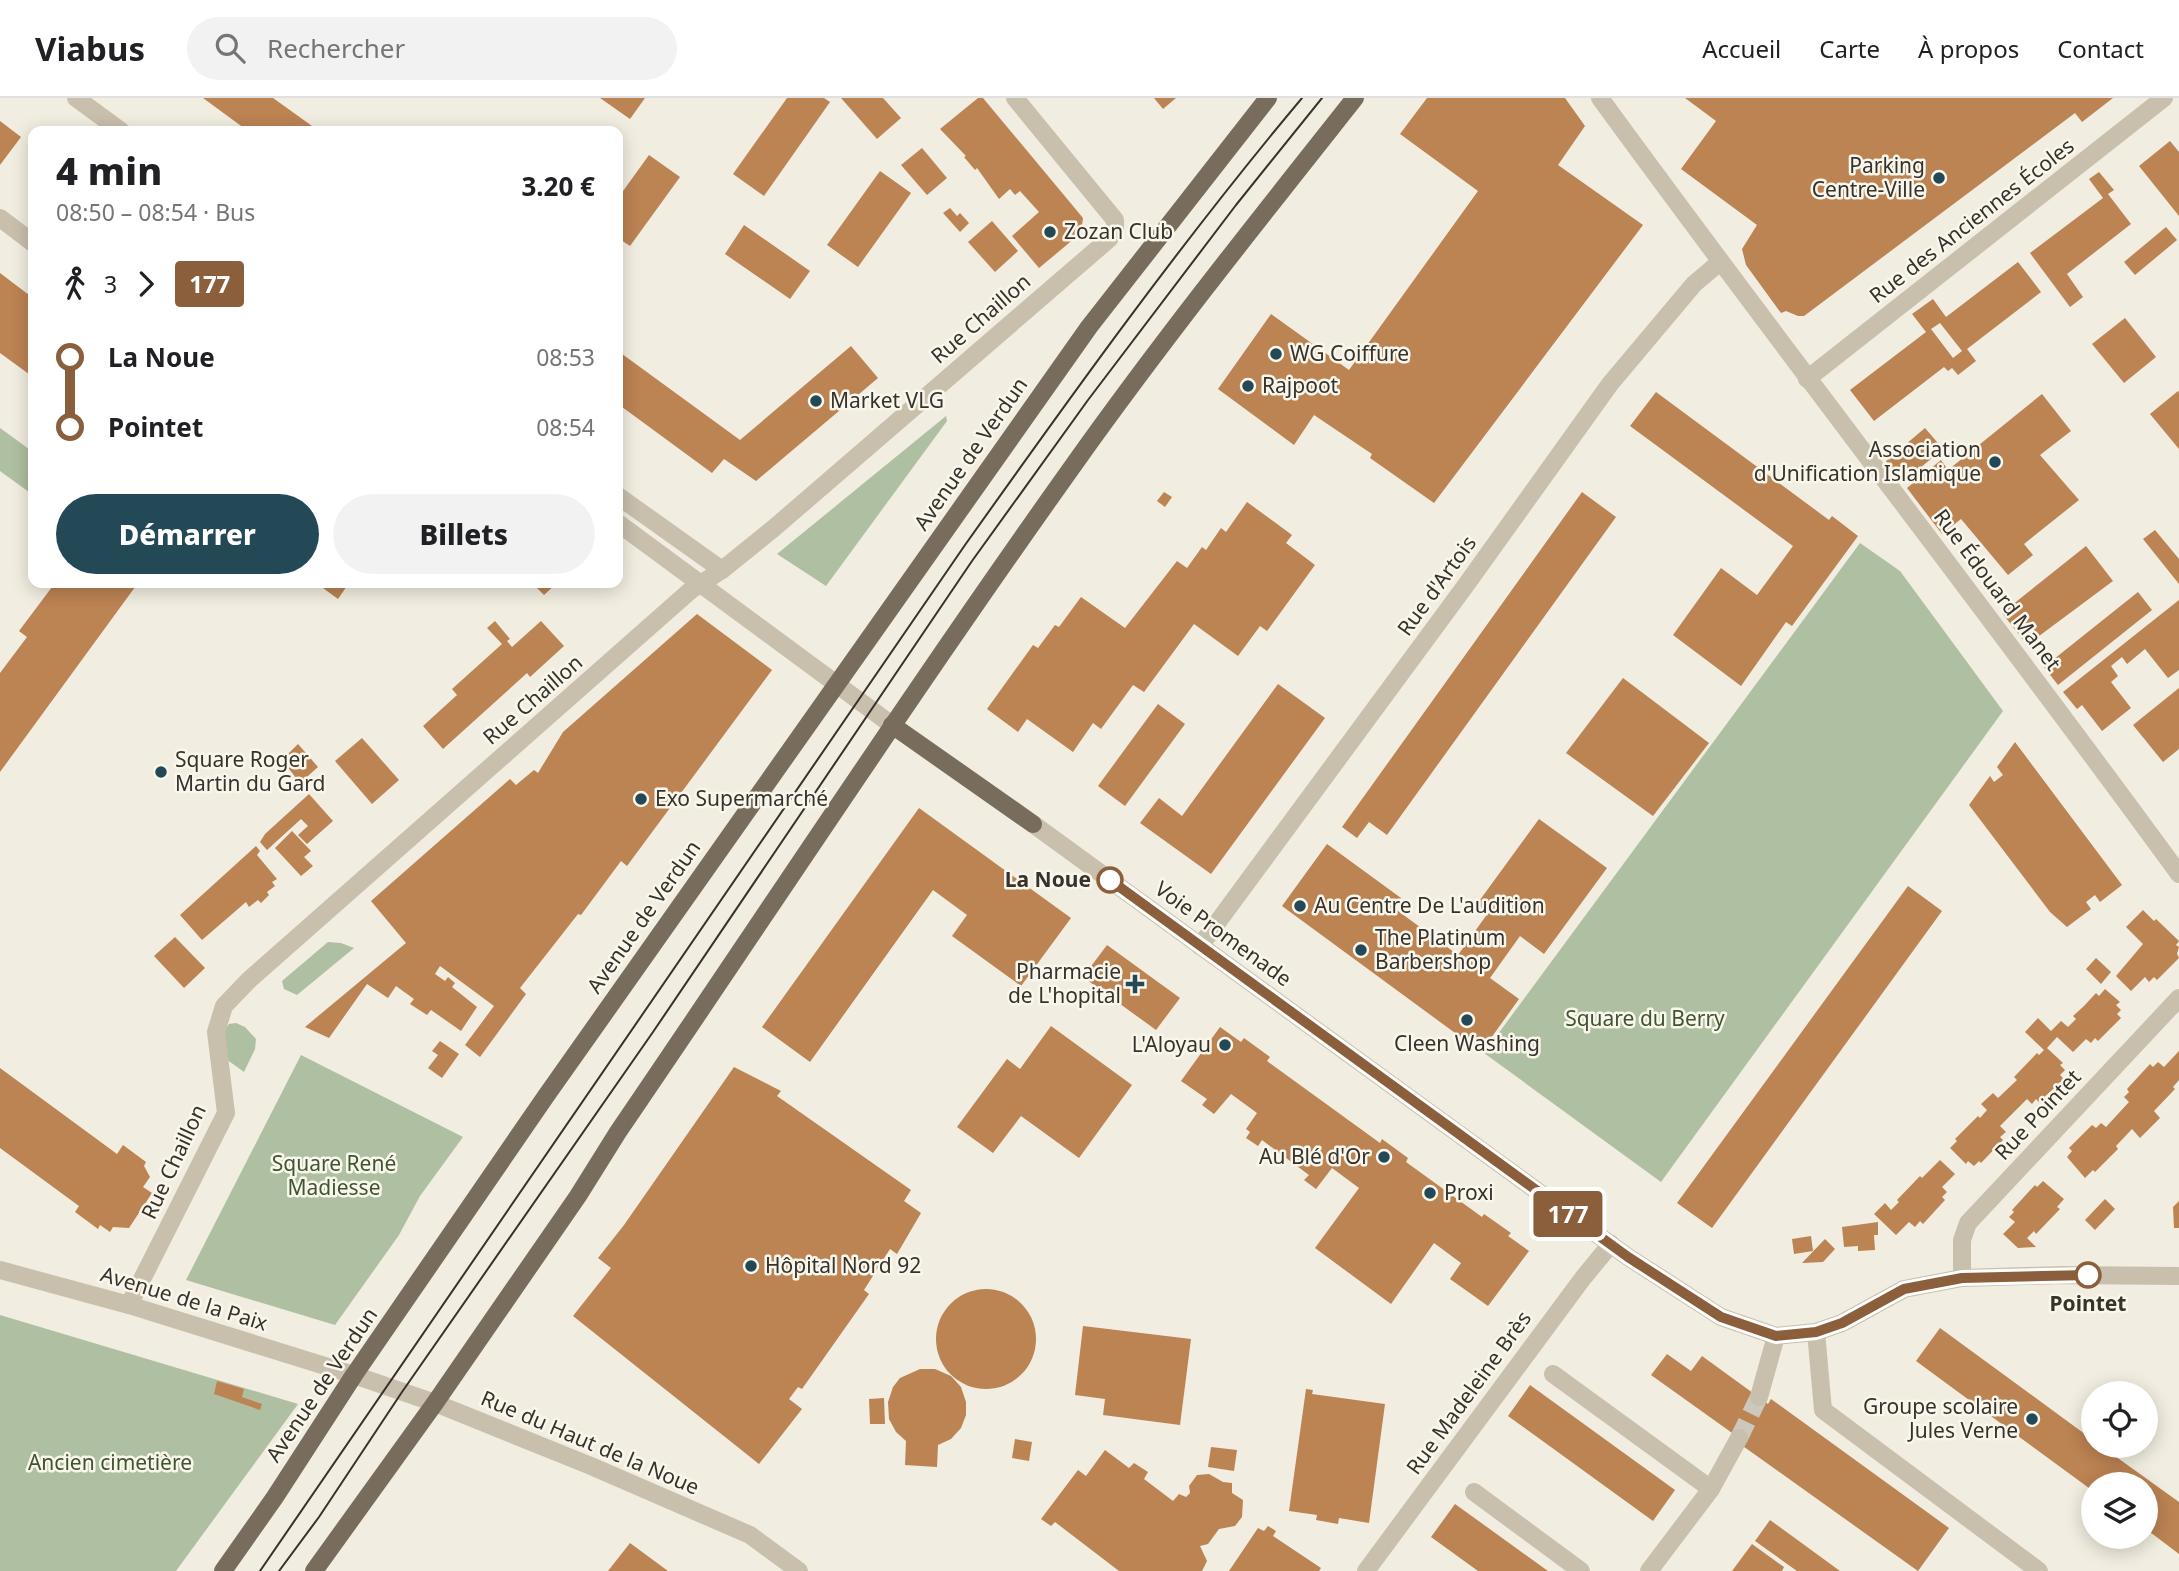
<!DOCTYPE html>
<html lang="fr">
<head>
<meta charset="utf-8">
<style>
  body { margin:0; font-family:"Noto Sans",sans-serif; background:#f2f2f2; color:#202124; height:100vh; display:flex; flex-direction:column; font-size:26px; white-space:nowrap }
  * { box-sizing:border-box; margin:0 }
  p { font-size:23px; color:#757577 }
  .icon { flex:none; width:38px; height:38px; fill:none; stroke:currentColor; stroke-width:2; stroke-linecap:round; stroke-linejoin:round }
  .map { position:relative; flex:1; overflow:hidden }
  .panel { position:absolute; left:28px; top:28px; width:595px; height:462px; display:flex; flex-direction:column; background:#fff; border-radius:14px; box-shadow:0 4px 18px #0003 }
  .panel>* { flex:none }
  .badge { padding:0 14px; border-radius:5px; font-size:24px; line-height:46px }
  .tools { position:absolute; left:2081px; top:1283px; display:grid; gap:14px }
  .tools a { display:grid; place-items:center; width:77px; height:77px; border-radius:50%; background:#fff; box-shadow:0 4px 18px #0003; font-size:35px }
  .map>.badge { position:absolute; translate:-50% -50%; box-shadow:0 0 0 4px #fff }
  .legs { display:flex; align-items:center; gap:10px; height:77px; padding:0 28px; font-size:23px }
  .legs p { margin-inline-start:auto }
  .overview { display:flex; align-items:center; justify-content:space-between; height:119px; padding:0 28px }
  h1 { font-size:38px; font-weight:800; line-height:52px }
  .cta { display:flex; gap:14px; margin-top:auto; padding:14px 28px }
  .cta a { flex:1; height:80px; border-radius:42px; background:#234856; color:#fff; font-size:28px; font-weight:800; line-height:80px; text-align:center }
  .cta a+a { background:#f2f2f2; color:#202124 }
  ul { padding:0 28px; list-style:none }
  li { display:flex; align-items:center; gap:24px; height:70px; font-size:26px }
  li i { display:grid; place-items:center; width:10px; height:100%; margin:0 9px; background:currentColor }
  li i::after { content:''; width:18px; height:18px; margin:-9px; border:5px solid; border-radius:50%; background:#fff }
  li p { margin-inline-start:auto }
  li:first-child i { background:linear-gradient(#0000 50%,currentColor 0) }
  li:last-child i { background:linear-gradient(currentColor 50%,#0000 0) }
  header { display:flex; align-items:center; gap:42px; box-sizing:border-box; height:98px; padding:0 35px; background:#fff; border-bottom:2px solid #e0e0e0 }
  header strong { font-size:33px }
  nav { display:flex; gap:38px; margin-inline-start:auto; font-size:24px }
  .search { width:490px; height:63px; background:#f2f2f2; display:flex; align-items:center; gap:18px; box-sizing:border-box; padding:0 24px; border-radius:38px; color:#757577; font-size:26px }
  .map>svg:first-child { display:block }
  .green { fill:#afbfa1 }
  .building { fill:#bc8353; fill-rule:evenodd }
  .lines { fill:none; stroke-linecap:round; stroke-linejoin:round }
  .minor-tunnel { stroke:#ccc8bc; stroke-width:18; stroke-dasharray:18 9; stroke-linecap:butt }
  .minor { stroke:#c9bfad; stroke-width:18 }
  .major { stroke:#786c5d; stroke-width:18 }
  .tram { stroke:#37322b; stroke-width:2 }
  .line-1-casing { stroke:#fff; stroke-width:16 }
  .line-1 { stroke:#8b5e3c; stroke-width:10 }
  .poi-dot { fill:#234856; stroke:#f9f6ec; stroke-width:2.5 }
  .stop-1-dot { fill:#fff; stroke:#8b5e3c; stroke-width:3.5 }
  .labels { text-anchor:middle; stroke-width:5; stroke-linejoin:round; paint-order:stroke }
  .poi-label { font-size:21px; fill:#37322b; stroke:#f9f6ec; text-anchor:start }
  .street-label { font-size:21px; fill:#37322b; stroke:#f9f6ec }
  .stop-label { font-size:21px; font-weight:bold; fill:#37322b; stroke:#f9f6ec; text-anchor:end }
  .park-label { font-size:21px; fill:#3f5430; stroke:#f9f6ec }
</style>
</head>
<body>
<header>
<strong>Viabus</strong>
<div class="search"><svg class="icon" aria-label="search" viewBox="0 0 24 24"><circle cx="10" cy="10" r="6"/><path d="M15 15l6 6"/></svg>Rechercher</div>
<nav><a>Accueil</a><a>Carte</a><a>À propos</a><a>Contact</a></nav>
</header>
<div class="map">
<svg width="2179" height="1473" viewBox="0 0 2179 1473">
  <rect width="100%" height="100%" fill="#f1ede0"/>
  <g class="green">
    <path d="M946,318L947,323L826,488L777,456Z"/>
    <path d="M0,330L33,354V397L0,373Z"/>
    <path d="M1860,445L1900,473L2003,613L1661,1084L1484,955Z"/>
    <path d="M328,844L341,845L354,850L297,897L284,891L282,883Z"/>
    <path d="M236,925L245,929L256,941L255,951L244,974L226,961L222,936L229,926Z"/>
    <path d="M301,957L463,1039L420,1098L399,1137L335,1227L186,1182Z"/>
    <path d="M0,1217L298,1306L176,1473H0Z"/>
  </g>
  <g class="building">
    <path d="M203,0H273L319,33H248Z"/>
    <path d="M600,0H645L630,21Z"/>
    <path d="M787,0H824L830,4L764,98L733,76Z"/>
    <path d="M841,0H883L901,20L877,41Z"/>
    <path d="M978,0H983L1083,120L1081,135L1039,170L1012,138L1039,114L1020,93L1015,97L1010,91L999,101L977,70L975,72L964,59L966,58L940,31Z"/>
    <path d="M1154,0H1176L1163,11Z"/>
    <path d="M1427,0H1565L1585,28L1558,67L1643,127L1434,405L1370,360L1372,356L1314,317L1294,347L1218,291L1271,216L1349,272L1478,93L1400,36Z"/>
    <path d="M1685,0H2113L2082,24L2075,15L1804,218H1798L1786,213L1781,215L1746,167L1742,151L1757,127L1681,71L1716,23Z"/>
    <path d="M0,23L21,39L0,67Z"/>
    <path d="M2170,43L2179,54V118L2139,68Z"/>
    <path d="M922,50L947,80L927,97L901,67Z"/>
    <path d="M649,57L680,79L630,148L618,140V100Z"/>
    <path d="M880,73L911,95L858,169L827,147Z"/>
    <path d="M2099,74L2114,92L2108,96L2131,126L2067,176L2083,199L2070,209L2030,155L2103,100L2089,81Z"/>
    <path d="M950,110L957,118L960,115L969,125L960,134L943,115Z"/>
    <path d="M992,123L1018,153L995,174L968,144Z"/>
    <path d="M744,127L810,173L790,201L725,156Z"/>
    <path d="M2166,129L2177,142L2135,177L2124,164Z"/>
    <path d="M2018,164L2041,194L1967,251L1976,263L1958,277L1952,270L1948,273L1944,269L1874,323L1850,292L1926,234L1912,216L1933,201L1946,219ZM1940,225L1962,253L1953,260L1931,231Z"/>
    <path d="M0,175L33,200V279L0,255Z"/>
    <path d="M2125,220L2156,259L2124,285L2092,246Z"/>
    <path d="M851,248L878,280L756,383L724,361L712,375L618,306V253L740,342Z"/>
    <path d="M2178,293L2179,294V351L2150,316Z"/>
    <path d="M1656,294L1829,422L1832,418L1858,438L1792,528L1786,524L1741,588L1673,537L1721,470L1757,497L1793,448L1630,328Z"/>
    <path d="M2042,296L2071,333L2040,357L2079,402L2024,446L2033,457L2008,477L1961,421L1942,436L1907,390L1941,362L1948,372Z"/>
    <path d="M1925,330L1943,351L1903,384L1886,363Z"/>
    <path d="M1164,394L1172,399L1165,409L1157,403Z"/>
    <path d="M1582,394L1616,419L1387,737L1369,724L1357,740L1342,729Z"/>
    <path d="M1247,404L1292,437L1286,445L1315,467L1267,533L1260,528L1238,558L1194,526L1144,594L1133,587L1101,631L1093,625L1073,654L1027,621L1018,634L987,611L1033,547L1038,550L1055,527L1059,529L1081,499L1125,530L1177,463L1187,470L1202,449L1206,452L1221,430L1226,434Z"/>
    <path d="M2155,432L2179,461V486L2143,441Z"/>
    <path d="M2086,448L2113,483L2027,547L2002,515Z"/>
    <path d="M55,485L63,488L66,485H138L0,674V575L27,539L19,533Z"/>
    <path d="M316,485H349L338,501Z"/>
    <path d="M536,485H557L544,497L534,487Z"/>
    <path d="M2138,494L2152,512L2058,587L2044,569Z"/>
    <path d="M2179,502V572L2168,580L2145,551L2127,566L2122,559L2111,568L2118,578L2111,584L2131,610L2102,633L2082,607L2077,611L2063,594Z"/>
    <path d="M697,516L772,572L627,768L621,763L581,817L578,816L520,890L526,896L480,959L465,947L494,908L440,868L435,876L445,883L448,879L455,885L452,889L477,909L461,933L431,912L427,917L410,906L414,901L396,888L388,900L367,886L329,940L305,929L406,845L371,803L510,681L516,687L534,672L538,675L563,634Z"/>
    <path d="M495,523L510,541L507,543L512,549L541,523L564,548L530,579L527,575L443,651L423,628L457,597L452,591L502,546L487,530Z"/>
    <path d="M1623,580L1709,645L1653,718L1566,655Z"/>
    <path d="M1278,586L1325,620L1211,776L1140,725L1159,700L1182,718Z"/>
    <path d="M2179,590V651L2163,664L2133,627Z"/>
    <path d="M1158,606L1185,626L1125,708L1098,688Z"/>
    <path d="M362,640L399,682L372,706L335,663Z"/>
    <path d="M2015,644L2122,787L2100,804L2095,797L2086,804L2091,811L2067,829L2050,814L1969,707L1990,678L1994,684L2003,677L1997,669Z"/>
    <path d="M298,646L318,669L300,685L282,662Z"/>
    <path d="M309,696L333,723L307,746L298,737L308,728L301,721L267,752L260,744L265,736Z"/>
    <path d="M919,710L1071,820L1021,888L952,838L967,817L933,792L810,964L762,929Z"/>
    <path d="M1539,721L1607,770L1544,856L1520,838L1490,880L1519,901L1481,954L1282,808L1327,746L1401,800L1394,810L1458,857L1488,815L1477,806Z"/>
    <path d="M292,733L311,753L304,759L313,768L301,778L275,750Z"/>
    <path d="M256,748L260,753L257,757L277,781L272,784L275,788L267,794L269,797L261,805L258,802L249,809L246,804L202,842L180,817Z"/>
    <path d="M1908,788L1942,813L1712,1130L1677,1105Z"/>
    <path d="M2143,812L2154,823L2156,821L2179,843L2176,847L2179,849L2177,856L2179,860L2157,882L2154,879L2149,884L2145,879L2131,893L2116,878L2143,846L2126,829Z"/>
    <path d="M175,839L205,870L184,890L154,858Z"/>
    <path d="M1107,847L1180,900L1156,932L1083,879Z"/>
    <path d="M2096,860L2111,874L2101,886L2086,871Z"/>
    <path d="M2105,891L2120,904L2116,907L2121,912L2117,916L2121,920L2098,943L2095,940L2091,945L2086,941L2073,954L2057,939L2047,950L2063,965L2060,967L2065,972L2060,977L2064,981L2039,1004L2036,1001L2032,1006L2027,1001L2000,1028L2006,1034L2000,1039L2003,1042L1981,1065L1979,1063L1974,1068L1968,1063L1966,1066L1950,1050L1957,1043L1955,1041L1978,1018L1980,1020L1987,1012L1981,1006L1993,995L1998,1000L2017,982L2014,979L2037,955L2039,957L2044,952L2025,934L2038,920L2051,933L2061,923L2068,929L2076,921L2073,918L2084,908L2096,895L2099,898Z"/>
    <path d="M1051,928L1132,987L1079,1060L1021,1018L993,1055L957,1029L1007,961L1020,971Z"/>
    <path d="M1220,929L1241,944L1244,940L1270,959L1267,963L1380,1045L1382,1041L1408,1060L1406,1064L1482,1119L1484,1116L1511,1135L1508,1138L1529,1153L1488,1208L1450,1181L1461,1165L1434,1145L1391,1206L1315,1150L1359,1090L1332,1070L1316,1091L1304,1082L1309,1077L1262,1042L1258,1048L1246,1040L1250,1034L1246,1031L1257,1015L1231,996L1214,1016L1202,1007L1207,1001L1181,983Z"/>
    <path d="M440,943L459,956L442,980L428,970L438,957L432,953Z"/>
    <path d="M2179,953V982L2173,989L2175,991L2154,1013L2160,1020L2140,1040L2132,1031L2116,1048L2118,1051L2095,1074L2093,1072L2085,1080L2067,1059L2072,1053L2069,1050L2092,1027L2096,1030L2101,1025L2106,1029L2129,1004L2124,999L2129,994L2127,991L2150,966L2153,969L2158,964L2164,969Z"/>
    <path d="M734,969L781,993L777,998L911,1092L904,1103L921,1115L897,1156L890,1151L864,1192L869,1196L802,1291L798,1289L789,1301L802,1311L759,1366L573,1218L611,1170L598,1160L624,1127Z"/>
    <path d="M0,970L117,1056L123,1047L146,1064L144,1068L150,1079L143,1089L152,1095L129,1130L113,1129L110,1134L100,1127L98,1131L75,1114L79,1108L0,1050Z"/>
    <path d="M1940,1062L1955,1076L1942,1089L1947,1094L1942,1099L1945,1102L1923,1126L1920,1123L1915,1129L1909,1124L1896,1137L1874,1116L1885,1105L1891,1112L1899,1104L1897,1102L1920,1078L1922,1080Z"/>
    <path d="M2043,1083L2064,1101L2057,1109L2060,1111L2036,1136L2034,1133L2027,1140L2036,1149L2018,1150L2003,1136L2015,1124L2009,1119L2014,1114L2012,1112L2035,1087L2037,1089Z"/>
    <path d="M2105,1101L2115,1111L2095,1132L2085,1122Z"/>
    <path d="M2179,1103V1130H2174L2173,1109Z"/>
    <path d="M1878,1124V1137H1874L1875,1152L1858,1153V1148L1844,1149L1842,1129Z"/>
    <path d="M1811,1138L1813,1153L1794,1156L1792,1141Z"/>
    <path d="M1825,1141L1835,1151L1823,1164L1802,1165Z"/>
    <circle cx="986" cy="1241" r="50"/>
    <path d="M1083,1228L1191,1241L1180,1327L1103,1317L1105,1301L1075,1297Z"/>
    <path d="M1940,1230L2093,1342V1348H2101L2179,1404V1456L2146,1431V1386H2093V1393L1916,1263Z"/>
    <path d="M1667,1256L1691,1273L1702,1258L1768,1306L1771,1301L1949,1430L1918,1473L1740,1346L1742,1342L1651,1277Z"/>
    <path d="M920,1271H935L951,1278L961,1289L966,1304V1317L961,1330L951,1341L938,1347L937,1369L905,1367L906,1343L896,1334L889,1321L888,1304L893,1289L900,1280Z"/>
    <path d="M217,1283L244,1291L242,1299L262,1306L260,1312L214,1296Z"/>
    <path d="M1530,1287L1675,1392L1653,1423L1508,1318Z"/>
    <path d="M1306,1291L1313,1292L1312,1296L1385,1306L1369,1425L1339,1420L1338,1426L1316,1422L1317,1417L1289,1413Z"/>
    <path d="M884,1300L885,1326H870L869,1301Z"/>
    <path d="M1015,1341L1032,1344L1029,1363L1012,1360Z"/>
    <path d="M1211,1349L1237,1352L1234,1373L1208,1369Z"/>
    <path d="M1105,1352L1129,1370L1134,1365L1148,1374L1144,1381L1173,1403L1179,1396L1186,1399L1190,1395L1189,1388L1197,1377L1209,1376L1223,1384L1232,1385V1395L1243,1402L1242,1419L1235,1428L1219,1431L1208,1446L1200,1448L1207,1463L1202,1473H1119L1055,1424L1051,1428L1041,1421L1078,1372L1086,1378Z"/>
    <path d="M1455,1406L1548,1473H1478L1431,1439Z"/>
    <path d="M1770,1422L1840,1473H1797L1755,1443Z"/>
    <path d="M1268,1428L1276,1433L1273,1438L1321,1470L1319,1473H1229L1258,1430L1264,1433Z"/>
    <path d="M630,1445L668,1473H608Z"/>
    <path d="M1752,1446L1784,1469L1782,1473H1732Z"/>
  </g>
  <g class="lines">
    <path class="minor-tunnel" d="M1739,1340L1759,1299"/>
    <g class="minor">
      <path d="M76,0L121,33"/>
      <path d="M1600,0C1790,261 1989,515 2179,776"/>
      <path d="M0,120L33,145"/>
      <path d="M1807,281L2164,0"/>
      <path d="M618,398L722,472"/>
      <path d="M618,425L892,627"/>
      <path d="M1033,726L1628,1159L1721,1219L1776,1238L1816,1234L1842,1225L1904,1191L1962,1180L2063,1177L2179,1178"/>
      <path d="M1200,848L1466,487L1610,286L1694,186L1720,164"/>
      <path d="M0,1172L129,1207L354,1277L435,1305L591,1368L750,1437L799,1473"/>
      <path d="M1962,1180V1142L1968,1125L2179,900"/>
      <path d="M129,1207L226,1015L216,934L224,908L249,882L691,492L722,472L774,430L1109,141L1115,131V122L1015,0"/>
      <path d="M1816,1234L1823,1312L2039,1473"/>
      <path d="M1553,1276L1711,1391"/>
      <path d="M1759,1299L1776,1238"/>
      <path d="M1474,1394L1581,1473"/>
      <path d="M1366,1473L1583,1180L1611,1146"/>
      <path d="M1649,1473L1711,1391L1739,1340"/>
    </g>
    <g class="major">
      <path d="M892,627L1033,726"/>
      <path d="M223,1473L275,1399L354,1277L546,998L1089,229L1268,0"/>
      <path d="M314,1473L435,1305L578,1098L618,1034C770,811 918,585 1075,365C1164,240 1260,120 1355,0"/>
    </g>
    <g class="tram">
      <path d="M260,1473L965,447C1073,295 1182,143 1302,0"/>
      <path d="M279,1473L319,1419L402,1294L653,934L972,463L1088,302L1236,107L1322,0"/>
    </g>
  </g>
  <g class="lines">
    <defs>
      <path id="line-1" d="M1110,782L1628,1159L1721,1219L1776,1238L1816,1234L1842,1225L1904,1191L1962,1180L2088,1177"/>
    </defs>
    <use href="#line-1" class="line-1-casing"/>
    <use href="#line-1" class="line-1"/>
  </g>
  <g class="poi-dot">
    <circle cx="1939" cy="80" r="7"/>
    <circle cx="1050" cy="134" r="7"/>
    <circle cx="1276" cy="256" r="7"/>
    <circle cx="1248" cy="288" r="7"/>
    <circle cx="816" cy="303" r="7"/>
    <circle cx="1995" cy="364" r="7"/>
    <circle cx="161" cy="674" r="7"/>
    <circle cx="641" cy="701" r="7"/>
    <circle cx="1300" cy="808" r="7"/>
    <circle cx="1361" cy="852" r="7"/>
    <path d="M1131.5 875.5h7v7h7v7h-7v7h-7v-7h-7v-7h7z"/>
    <circle cx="1467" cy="922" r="7"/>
    <circle cx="1225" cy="947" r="7"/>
    <circle cx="1384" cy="1059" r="7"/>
    <circle cx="1430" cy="1095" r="7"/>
    <circle cx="751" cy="1168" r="7"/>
    <circle cx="2032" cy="1321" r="7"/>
  </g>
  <g class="stop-1-dot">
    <circle cx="1110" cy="782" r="12"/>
    <circle cx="2088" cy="1177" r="12"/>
  </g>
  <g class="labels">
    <g class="poi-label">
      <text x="1925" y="75" text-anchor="end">Parking<tspan x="1925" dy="24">Centre-Ville</tspan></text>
      <text x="1064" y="141">Zozan Club</text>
      <text x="1290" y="263">WG Coiffure</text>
      <text x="1262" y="295">Rajpoot</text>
      <text x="830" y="310">Market VLG</text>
      <text x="1981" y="359" text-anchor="end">Association<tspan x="1981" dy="24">d'Unification Islamique</tspan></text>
      <text x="175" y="669">Square Roger<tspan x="175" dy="24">Martin du Gard</tspan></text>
      <text x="655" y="708">Exo Supermarché</text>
      <text x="1314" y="815">Au Centre De L'audition</text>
      <text x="1375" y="847">The Platinum<tspan x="1375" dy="24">Barbershop</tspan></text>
      <text x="1121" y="881" text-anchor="end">Pharmacie<tspan x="1121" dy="24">de L'hopital</tspan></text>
      <text x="1467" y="953" text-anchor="middle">Cleen Washing</text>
      <text x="1211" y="954" text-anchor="end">L'Aloyau</text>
      <text x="1370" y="1066" text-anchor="end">Au Blé d'Or</text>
      <text x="1444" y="1102">Proxi</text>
      <text x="765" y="1175">Hôpital Nord 92</text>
      <text x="2018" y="1316" text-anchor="end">Groupe scolaire<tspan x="2018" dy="24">Jules Verne</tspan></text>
    </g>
    <g class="street-label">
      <text transform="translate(1972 123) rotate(-38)" y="7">Rue des Anciennes Écoles</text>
      <text transform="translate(981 221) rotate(-41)" y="7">Rue Chaillon</text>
      <text transform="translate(971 356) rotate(-55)" y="7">Avenue de Verdun</text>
      <text transform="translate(1437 488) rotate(-54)" y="7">Rue d'Artois</text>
      <text transform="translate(1997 492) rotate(53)" y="7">Rue Édouard Manet</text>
      <text transform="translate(533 602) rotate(-41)" y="7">Rue Chaillon</text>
      <text transform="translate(644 819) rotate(-55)" y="7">Avenue de Verdun</text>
      <text transform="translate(1223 836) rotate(36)" y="7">Voie Promenade</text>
      <text transform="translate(2038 1017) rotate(-47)" y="7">Rue Pointet</text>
      <text transform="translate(174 1064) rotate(-65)" y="7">Rue Chaillon</text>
      <text transform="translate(184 1201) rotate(17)" y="7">Avenue de la Paix</text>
      <text transform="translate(322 1287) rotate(-56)" y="7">Avenue de Verdun</text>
      <text transform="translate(1469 1295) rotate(-54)" y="7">Rue Madeleine Brès</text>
      <text transform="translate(590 1345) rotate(23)" y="7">Rue du Haut de la Noue</text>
    </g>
    <g class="stop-label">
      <text x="1091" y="789">La Noue</text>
      <text x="2088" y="1213" text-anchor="middle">Pointet</text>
    </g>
    <g class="park-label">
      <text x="1645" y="928">Square du Berry</text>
      <text x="334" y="1073">Square René<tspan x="334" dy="24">Madiesse</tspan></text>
      <text x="110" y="1372">Ancien cimetière</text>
    </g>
  </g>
</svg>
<div class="tools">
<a><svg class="icon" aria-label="locate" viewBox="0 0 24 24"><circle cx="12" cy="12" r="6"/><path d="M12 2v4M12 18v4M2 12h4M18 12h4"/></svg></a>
<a><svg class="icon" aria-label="layers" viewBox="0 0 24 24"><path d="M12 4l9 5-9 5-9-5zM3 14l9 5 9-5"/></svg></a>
</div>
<b class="badge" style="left:1568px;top:1116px;background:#8b5e3c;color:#fff">177</b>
<section class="panel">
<div class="overview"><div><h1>4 min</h1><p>08:50 – 08:54 · Bus</p></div><b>3.20 €</b></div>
<div class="legs"><svg class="icon" aria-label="walk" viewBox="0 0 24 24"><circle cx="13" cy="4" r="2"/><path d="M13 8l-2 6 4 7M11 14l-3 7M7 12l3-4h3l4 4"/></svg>3<svg class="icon" aria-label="forward" viewBox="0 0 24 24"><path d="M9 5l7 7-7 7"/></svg><b class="badge" style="background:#8b5e3c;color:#fff">177</b></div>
<ul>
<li><i style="color:#8b5e3c"></i><b>La Noue</b><p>08:53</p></li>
<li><i style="color:#8b5e3c"></i><b>Pointet</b><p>08:54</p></li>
</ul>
<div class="cta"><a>Démarrer</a><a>Billets</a></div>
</section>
</div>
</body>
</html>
